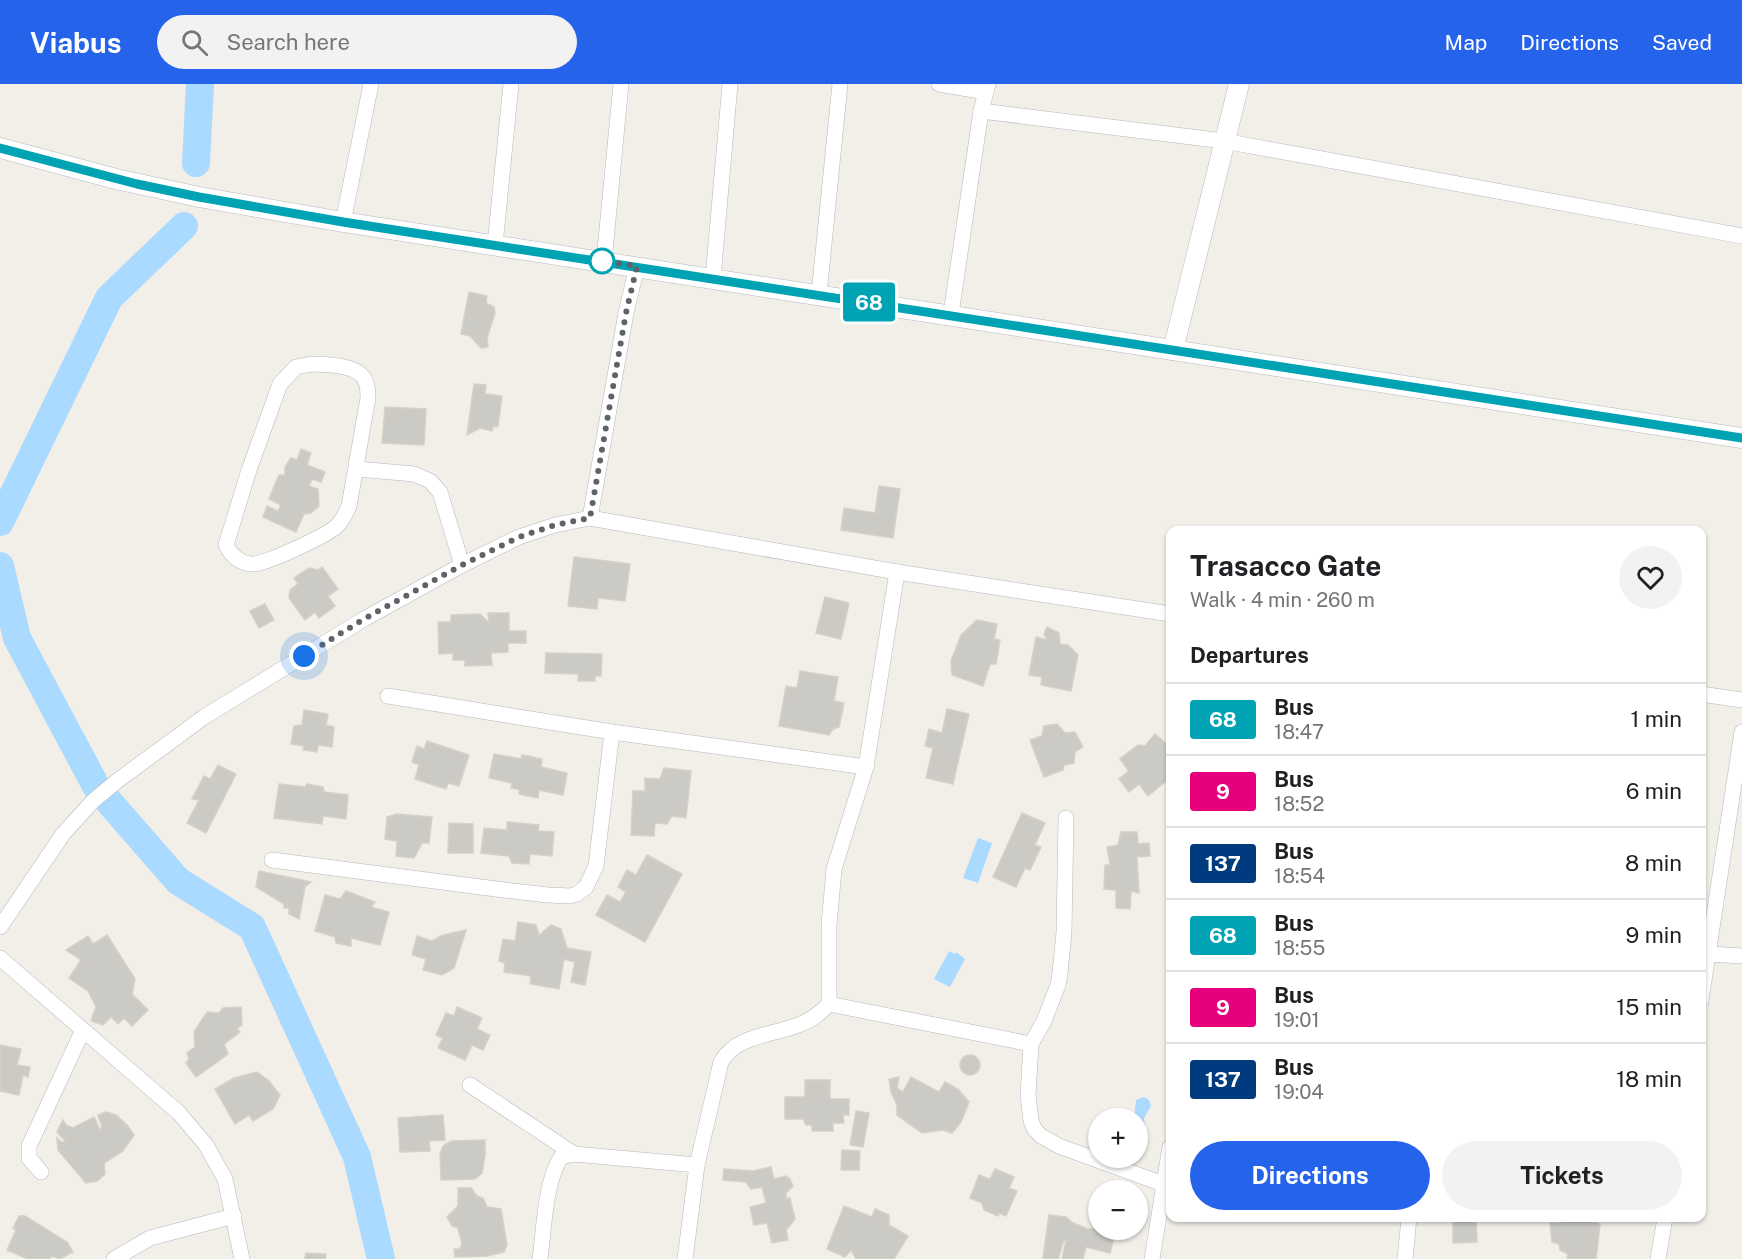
<!DOCTYPE html>
<html lang="en">
<head>
<meta charset="utf-8">
<style>
  body { margin:0; font-family:"Public Sans",sans-serif; background:#f2f2f2; color:#202124; height:100vh; display:flex; flex-direction:column; font-size:22px; white-space:nowrap }
  * { box-sizing:border-box; margin:0 }
  p { font-size:20px; color:#757577 }
  .icon { flex:none; width:33px; height:33px; fill:none; stroke:currentColor; stroke-width:2; stroke-linecap:round; stroke-linejoin:round }
  .map { position:relative; flex:1; overflow:hidden }
  .sheet { position:absolute; left:1166px; top:442px; width:540px; height:696px; display:flex; flex-direction:column; background:#fff; border-radius:12px; box-shadow:0 2px 4px #0004 }
  .sheet>* { flex:none }
  .badge { padding:0 12px; border-radius:4px; font-size:21px; line-height:39px }
  .fabs { position:absolute; left:1088px; top:1024px; display:grid; gap:12px }
  .fabs a { display:grid; place-items:center; width:60px; height:60px; border-radius:50%; background:#fff; box-shadow:0 2px 4px #0004; font-size:30px }
  .you { position:absolute; width:30px; height:30px; margin:-15px; border:4px solid #fff; border-radius:50%; background:#1a73e8; box-shadow:0 0 0 9px #1a73e833 }
  .map>.badge { position:absolute; translate:-50% -50%; box-shadow:0 0 0 3px #fff }
  h2 { padding:0 24px; font-size:22px; line-height:54px }
  .round { display:grid; place-items:center; flex:none; width:63px; height:63px; border-radius:32px; background:#f2f2f2 }
  .overview { display:flex; align-items:center; justify-content:space-between; height:102px; padding:0 24px }
  h1 { font-size:28px; font-weight:700; line-height:45px }
  .button { display:flex; gap:12px; margin-top:auto; padding:12px 24px }
  .button a { flex:1; height:69px; border-radius:36px; background:#2563eb; color:#fff; font-size:24px; font-weight:700; line-height:69px; text-align:center }
  .button a+a { background:#f2f2f2; color:#202124 }
  ul { padding:0; list-style:none }
  li { display:flex; align-items:center; gap:18px; height:72px; padding:0 24px; border-top:2px solid #e0e0e0 }
  li div { flex:1 }
  li b { display:block; font-size:22px }
  li em { font-style:normal }
  li .badge { min-width:66px; font-weight:700; text-align:center }
  header { display:flex; align-items:center; gap:36px; box-sizing:border-box; height:84px; padding:0 30px; background:#2563eb; color:#fff }
  header strong { font-size:28px }
  nav { display:flex; gap:33px; margin-inline-start:auto; font-size:21px }
  .search { width:420px; height:54px; background:#f2f2f2; display:flex; align-items:center; gap:15px; box-sizing:border-box; padding:0 21px; border-radius:33px; color:#757577; font-size:22px }
  .map>svg:first-child { display:block }
  .water { fill:#aadaff }
  .lines { fill:none; stroke-linecap:round; stroke-linejoin:round }
  .river { stroke:#aadaff; stroke-width:28 }
  .building { fill:#cccac5; stroke:#d6d1c6; stroke-width:1.5 }
  .minor-casing { stroke:#b5b8bc; stroke-width:16 }
  .tertiary-casing { stroke:#b5b8bc; stroke-width:21 }
  .minor { stroke:#fff; stroke-width:15 }
  .tertiary { stroke:#fff; stroke-width:20 }
  .line-casing { stroke:#fff; stroke-width:14 }
  .line { stroke:#00a3b4; stroke-width:9 }
  .walk { stroke:#5f6368; stroke-width:6; stroke-dasharray:0 10.8 }
  .stop-dot { fill:#fff; stroke:#00a3b4; stroke-width:3 }
</style>
</head>
<body>
<header>
<strong>Viabus</strong>
<div class="search"><svg class="icon" aria-label="search" viewBox="0 0 24 24"><circle cx="10" cy="10" r="6"/><path d="M15 15l6 6"/></svg>Search here</div>
<nav><a>Map</a><a>Directions</a><a>Saved</a></nav>
</header>
<div class="map">
<svg width="1742" height="1175" viewBox="0 0 1742 1175">
  <rect width="100%" height="100%" fill="#f1efe8"/>
  <g class="water">
    <path d="M978,754L992,759L978,799L963,794Z"/>
    <path d="M949,867L955,870L956,868L965,875L950,903L934,895Z"/>
    <path d="M1144,1013L1149,1016L1151,1022L1144,1034L1145,1048L1142,1053L1137,1054V1035H1134L1136,1016Z"/>
  </g>
  <g class="lines">
    <g class="river">
      <path d="M196,79L200,0"/>
      <path d="M0,438L109,214L184,142"/>
      <path d="M0,482L17,554L97,704L178,797L252,843L357,1073L381,1175"/>
    </g>
  </g>
  <g class="building">
    <path d="M469,208L487,212L486,219L494,223L495,229L487,254L488,263L481,264L470,252L461,250Z"/>
    <path d="M474,300L486,301L485,310L502,312L498,342L493,343L492,347L480,344L467,351Z"/>
    <path d="M385,323L426,325L424,361L382,359Z"/>
    <path d="M301,365L311,369L307,381L325,388L321,398L312,395L309,402L318,405L319,422L311,429L304,430L296,448L263,433L267,422L278,427L281,421L269,415L279,391H285V383L291,374L297,376Z"/>
    <path d="M879,402L900,405L893,454L841,446L844,424L875,429Z"/>
    <path d="M574,473L630,480L625,517L598,514L597,525L568,522Z"/>
    <path d="M322,483L338,505L328,512L335,522L319,534L315,528L305,536L289,514L290,506L298,500L294,494L309,484L318,486Z"/>
    <path d="M825,513L849,519L841,555L816,549Z"/>
    <path d="M265,520L274,536L259,544L250,527Z"/>
    <path d="M488,529H509V547H526V559H508V568L491,569L492,581L465,582V576H453V569L439,570L438,538H451V531L480,530L489,539Z"/>
    <path d="M977,536L997,540L994,555L1000,556L996,580H990L983,602L952,591L951,577L961,551Z"/>
    <path d="M1047,543L1059,549L1060,560L1068,561L1078,571L1071,607L1041,601L1042,593L1029,591L1036,553L1047,556L1044,550Z"/>
    <path d="M546,569L602,570L601,592H595V597H578V590L545,589Z"/>
    <path d="M800,587L838,593L834,617L844,619L839,643L833,645L829,651L779,642L786,602L797,604Z"/>
    <path d="M947,625L969,630L953,700L926,694L933,664L925,662L929,645L942,649Z"/>
    <path d="M304,626L328,630L326,641L334,643L332,663L318,661L317,668L303,666L304,662L291,660L294,642L302,641Z"/>
    <path d="M1057,640L1065,649L1075,648L1083,663L1075,668L1074,679L1064,681L1063,686L1044,693L1030,656L1042,652L1044,642Z"/>
    <path d="M1155,650L1170,663V694L1148,712L1139,700L1129,708L1119,695L1129,687L1120,675L1138,661L1145,662Z"/>
    <path d="M427,657L469,671L459,702L448,699L446,705L415,695L419,681L412,678L417,662L424,665Z"/>
    <path d="M494,670L521,675L522,671L542,675L541,683L567,689L563,711L539,706L538,714L519,710L520,706L511,704L512,699L489,694Z"/>
    <path d="M218,681L236,690L206,749L187,739L199,716L192,715L204,692L210,695Z"/>
    <path d="M664,684L691,687L686,734L672,732L667,740L655,739L654,752L631,751L633,707H645V694L660,695Z"/>
    <path d="M279,700L305,703L307,700L323,703L324,708L348,711L346,735L323,732L322,740L274,734Z"/>
    <path d="M1022,729L1045,739L1035,761L1041,763L1030,786L1025,784L1016,803L993,793Z"/>
    <path d="M397,730L432,733L429,759H422L414,774L396,772L397,757L385,755L387,733Z"/>
    <path d="M507,738L539,741L538,747L554,748L552,772L530,770L529,780L512,779L509,772L481,769L484,744L507,746Z"/>
    <path d="M449,739L473,740V769H448Z"/>
    <path d="M1121,748H1137L1138,760L1149,759L1150,772L1137,773L1139,809L1131,807L1130,825L1116,824V806L1104,805L1105,781H1110L1107,763L1118,761Z"/>
    <path d="M647,771L682,790L645,858L596,831L607,811L620,818L626,808L618,803L627,786L636,791Z"/>
    <path d="M259,787L311,798L305,803L299,835L289,830V824H284V820L256,803Z"/>
    <path d="M346,807L375,818L371,823L389,828L380,861L351,854V862L336,859L335,853L315,847L325,811L340,815Z"/>
    <path d="M518,838L536,841L539,851L551,841L561,845L567,864L591,868L585,901L571,898L575,878L564,875L559,905L530,900L531,892L504,888L505,879L499,877L503,855L515,857Z"/>
    <path d="M466,846L454,884L442,891L423,886L426,875L412,871L417,852L432,857L443,851Z"/>
    <path d="M107,851L135,895L132,910L148,926L132,942L124,934L118,940L111,933L103,941L91,937L96,923L88,907L69,894L81,876L66,866L88,852L93,860Z"/>
    <path d="M241,923L242,941L237,944L240,948L224,960L228,970L196,993L186,979L189,975L187,969L195,963L194,948L207,928L219,929L223,924Z"/>
    <path d="M457,923L482,934L477,945L490,951L483,966L472,961L465,976L438,964L443,954L436,951L446,929L454,932Z"/>
    <path d="M0,961L21,965L17,981L30,983L28,993L23,991L19,1011L0,1007Z"/>
    <circle cx="970" cy="981" r="10"/>
    <path d="M257,988L269,997L280,1011L273,1025L253,1037L249,1031L235,1040L215,1005L234,994Z"/>
    <path d="M899,993L897,1004L903,1008L911,993L939,1008L945,998L958,1005L969,1018L961,1038L952,1049L943,1046L922,1049L897,1031V1021L891,1008L889,995Z"/>
    <path d="M805,996H830V1015H849V1031H843L844,1039H833V1047H812V1041H806L803,1035H785V1013H805Z"/>
    <path d="M856,1027L869,1029L863,1063L850,1061Z"/>
    <path d="M106,1028L116,1031L127,1041L134,1051L123,1067L104,1079L105,1090L97,1097L86,1099L58,1066L57,1054L61,1058H66L57,1048L63,1036L66,1041L73,1044L94,1033L100,1046L102,1042L98,1031Z"/>
    <path d="M443,1031L445,1056L429,1057L430,1067L400,1068L398,1034Z"/>
    <path d="M485,1056V1071L482,1089L475,1095L441,1096L440,1070L443,1062L451,1057Z"/>
    <path d="M842,1066L860,1067L859,1086H841Z"/>
    <path d="M771,1083L774,1095L786,1092L790,1095L793,1102L786,1109V1114H790L795,1135L786,1146L788,1156L772,1159L767,1139L754,1141L750,1123L766,1119L762,1103L751,1105L746,1098L723,1096L724,1085L753,1087Z"/>
    <path d="M995,1085L1014,1093L1009,1104L1017,1107L1006,1132L999,1129L998,1132L984,1126L982,1119L970,1114L979,1091L990,1095Z"/>
    <path d="M458,1104H471L477,1112L483,1114L487,1123L501,1125L507,1161L504,1168L487,1172L455,1173L454,1165H460L462,1160L458,1144L452,1142L447,1133L458,1122Z"/>
    <path d="M844,1122L872,1133L875,1125L889,1131V1141L908,1152L894,1175H856L851,1166L845,1173L827,1165Z"/>
    <path d="M1049,1131L1066,1133L1073,1139L1088,1145H1098L1115,1149L1110,1169L1086,1163L1083,1175H1062L1066,1157L1064,1156L1058,1175L1043,1174Z"/>
    <path d="M19,1132H25L67,1158L73,1168L60,1175L52,1172L49,1175H28L7,1166L16,1146L13,1144Z"/>
    <path d="M1453,1134H1476L1477,1158L1453,1159Z"/>
    <path d="M1570,1134H1594L1600,1141L1596,1175H1567L1568,1170L1560,1166L1559,1160L1552,1158L1550,1139L1570,1137Z"/>
    <path d="M306,1169L326,1170L325,1175H305Z"/>
  </g>
  <g class="lines">
    <defs>
      <g id="minor">
        <path d="M939,0L986,8"/>
        <path d="M981,27L1224,57L1742,152"/>
        <path d="M343,138L371,0"/>
        <path d="M495,161L511,0"/>
        <path d="M604,177L621,0"/>
        <path d="M713,194L730,0"/>
        <path d="M819,210L840,0"/>
        <path d="M951,230L981,27L988,0"/>
        <path d="M312,280C328,281 357,280 365,296C368,301 368,309 368,314L349,422C346,429 343,436 337,442C327,451 263,482 251,480C239,479 231,471 226,461L249,386L280,300L296,283Z"/>
        <path d="M357,385L414,390L430,397L440,408L462,481"/>
        <path d="M590,434L626,229L637,182"/>
        <path d="M1701,610L1742,616"/>
        <path d="M388,612L612,648L866,683"/>
        <path d="M1066,734L1064,848L1060,889L1058,901L1044,937L1031,960L1028,1011L1031,1037L1035,1046L1041,1052L1059,1062L1163,1100"/>
        <path d="M272,776L504,806L548,811L570,812L577,810L586,803L596,782L612,648"/>
        <path d="M0,843L63,750L93,717L117,697L204,633L364,535L462,481L519,453L555,441L590,434L897,488L1170,530"/>
        <path d="M1709,870L1742,872"/>
        <path d="M0,874L179,1029L206,1061L225,1095L242,1175"/>
        <path d="M1701,916L1742,648"/>
        <path d="M829,920L1031,960"/>
        <path d="M470,1001L574,1070"/>
        <path d="M41,1088L29,1074V1062L83,946"/>
        <path d="M114,1175L150,1154L234,1132"/>
        <path d="M540,1175C544,1146 545,1097 561,1073L574,1070L697,1081"/>
        <path d="M685,1175L697,1081L721,978C737,951 770,952 798,941C811,937 820,929 829,920V841L834,785L866,683L897,488"/>
        <path d="M1152,1175L1170,1063"/>
        <path d="M1405,1175L1409,1134"/>
        <path d="M1658,1175L1665,1134"/>
      </g>
      <g id="tertiary">
        <path d="M0,64L116,95L199,113L343,138L1742,354"/>
        <path d="M1173,266L1239,0"/>
      </g>
    </defs>
    <use href="#minor" class="minor-casing"/>
    <use href="#tertiary" class="tertiary-casing"/>
    <use href="#minor" class="minor"/>
    <use href="#tertiary" class="tertiary"/>
  </g>
  <g class="lines">
    <defs>
      <path id="line" d="M0,64L137,100L199,113L343,138L1742,354"/>
    </defs>
    <use href="#line" class="line-casing"/>
    <use href="#line" class="line"/>
    <path class="walk" d="M304,572L364,535L462,481L519,453L555,441L590,434L626,229L637,182L602,177"/>
  </g>
  <circle class="stop-dot" cx="602" cy="177" r="12"/>
</svg>
<div class="fabs">
<a>+</a>
<a>−</a>
</div>
<div class="you" style="left:304px;top:572px"></div>
<b class="badge" style="left:869px;top:218px;background:#00a3b4;color:#fff">68</b>
<section class="sheet">
<div class="overview"><div><h1>Trasacco Gate</h1><p>Walk · 4 min · 260 m</p></div><a class="round"><svg class="icon" aria-label="heart" viewBox="0 0 24 24"><path d="M12 20l-8-8c-3-5 5-10 8-4 3-6 11-1 8 4z"/></svg></a></div>
<h2>Departures</h2>
<ul>
<li><span class="badge" style="background:#00a3b4;color:#fff">68</span><div><b>Bus</b><p>18:47</p></div><em>1 min</em></li>
<li><span class="badge" style="background:#e6007e;color:#fff">9</span><div><b>Bus</b><p>18:52</p></div><em>6 min</em></li>
<li><span class="badge" style="background:#003b80;color:#fff">137</span><div><b>Bus</b><p>18:54</p></div><em>8 min</em></li>
<li><span class="badge" style="background:#00a3b4;color:#fff">68</span><div><b>Bus</b><p>18:55</p></div><em>9 min</em></li>
<li><span class="badge" style="background:#e6007e;color:#fff">9</span><div><b>Bus</b><p>19:01</p></div><em>15 min</em></li>
<li><span class="badge" style="background:#003b80;color:#fff">137</span><div><b>Bus</b><p>19:04</p></div><em>18 min</em></li>
</ul>
<div class="button"><a>Directions</a><a>Tickets</a></div>
</section>
</div>
</body>
</html>
